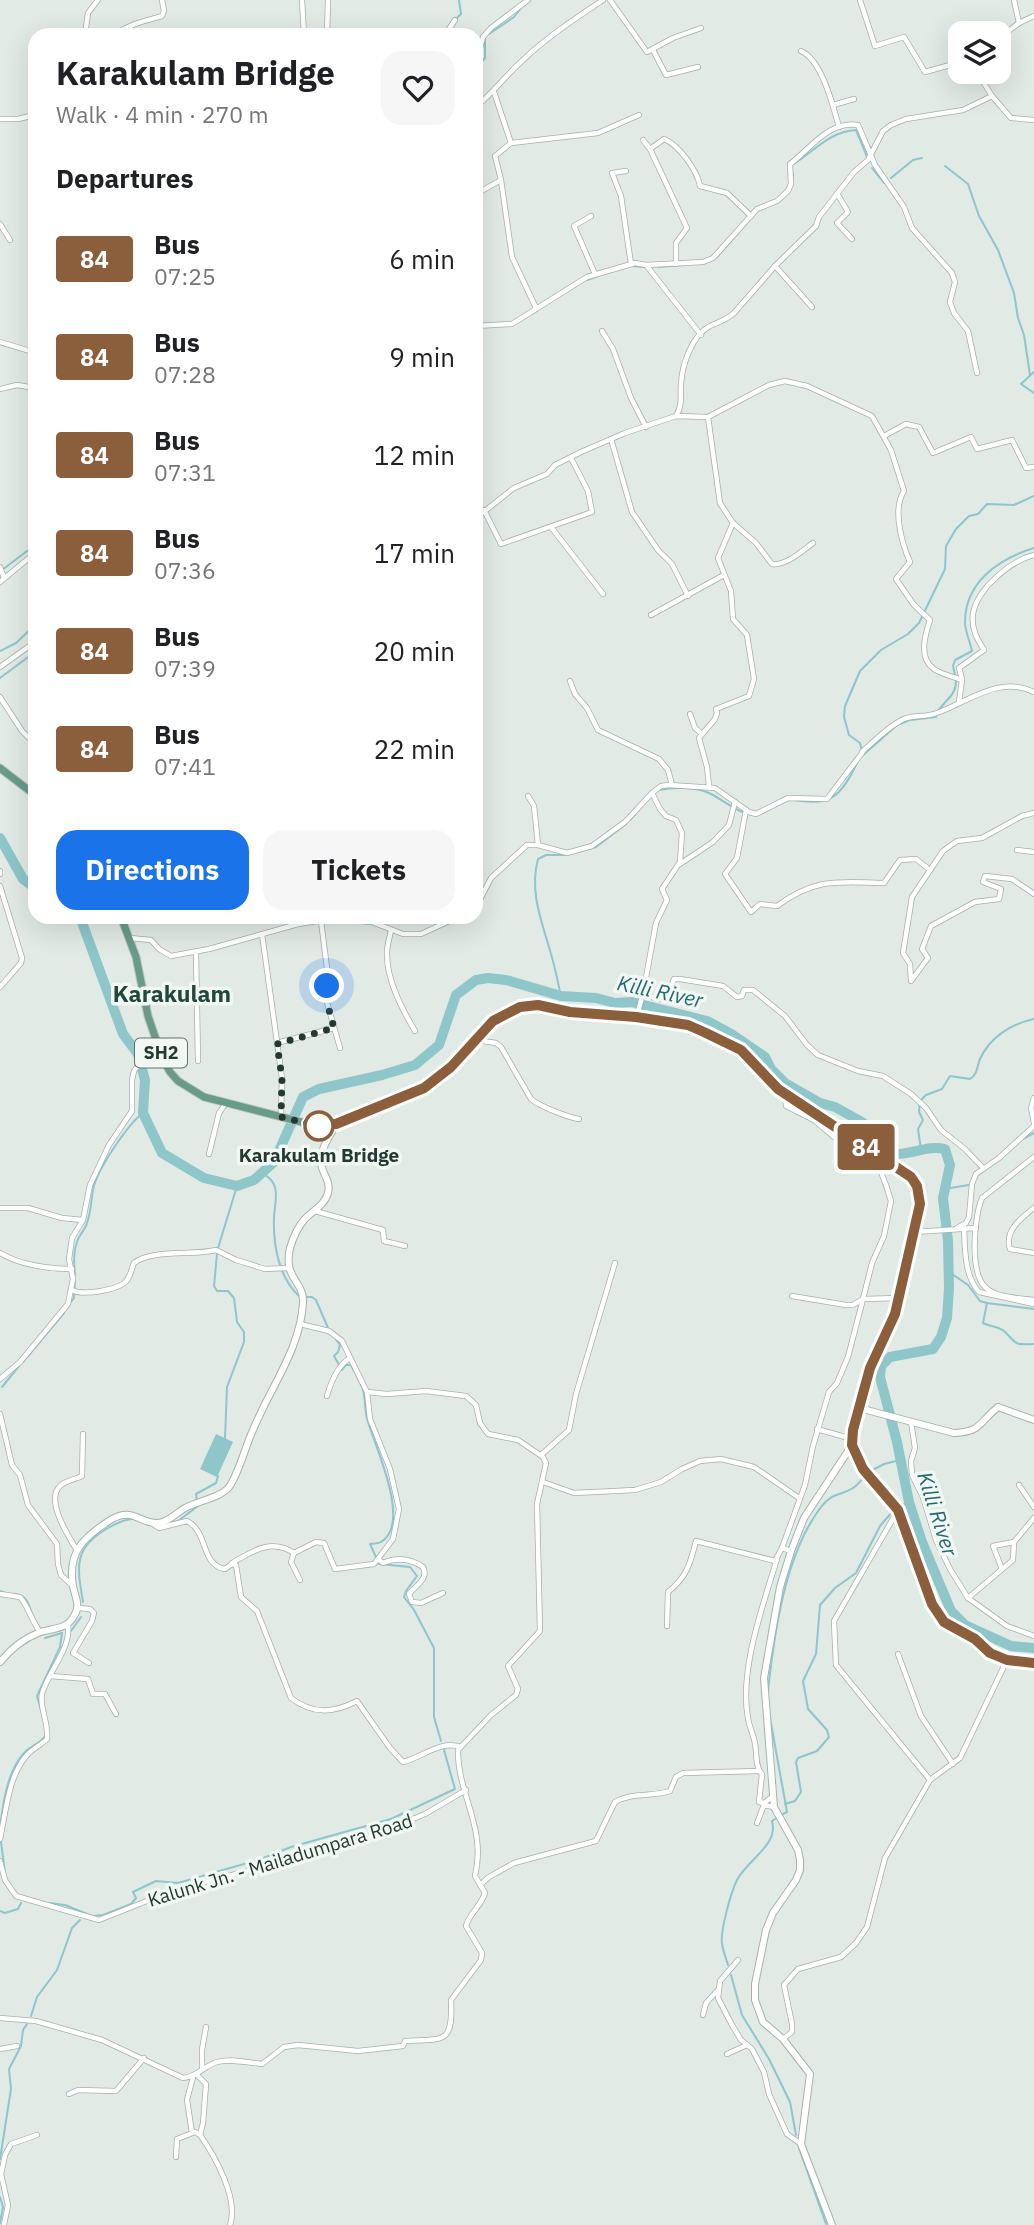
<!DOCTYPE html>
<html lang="en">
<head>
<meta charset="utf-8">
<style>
  body { margin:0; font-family:"IBM Plex Sans",sans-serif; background:#f6f6f6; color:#202124; height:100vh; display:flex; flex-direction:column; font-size:26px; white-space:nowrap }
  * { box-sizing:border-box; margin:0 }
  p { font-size:23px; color:#757577 }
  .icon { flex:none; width:38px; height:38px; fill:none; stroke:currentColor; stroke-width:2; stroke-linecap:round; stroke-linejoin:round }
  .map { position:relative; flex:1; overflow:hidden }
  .drawer { position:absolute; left:28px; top:28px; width:455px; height:896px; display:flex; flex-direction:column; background:#fff; border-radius:21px; box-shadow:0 7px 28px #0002 }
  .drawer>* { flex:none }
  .badge { padding:0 14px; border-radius:5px; font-size:24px; line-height:46px }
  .fabs { position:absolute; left:948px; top:21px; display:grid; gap:14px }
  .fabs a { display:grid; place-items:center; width:63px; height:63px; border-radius:14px; background:#fff; box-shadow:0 7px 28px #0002; font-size:35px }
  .you { position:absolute; width:35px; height:35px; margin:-18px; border:5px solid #fff; border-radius:50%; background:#1a73e8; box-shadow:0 0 0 10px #1a73e833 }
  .map>.badge { position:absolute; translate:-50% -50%; box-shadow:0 0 0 4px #fff }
  h2 { padding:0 28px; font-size:26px; line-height:63px }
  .round { display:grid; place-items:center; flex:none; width:74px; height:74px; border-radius:21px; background:#f6f6f6 }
  .summary { display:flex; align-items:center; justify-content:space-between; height:119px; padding:0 28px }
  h1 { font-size:33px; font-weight:700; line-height:52px }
  .cta { display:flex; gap:14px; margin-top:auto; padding:14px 28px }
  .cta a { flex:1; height:80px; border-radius:21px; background:#1a73e8; color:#fff; font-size:28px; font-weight:700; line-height:80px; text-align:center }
  .cta a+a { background:#f6f6f6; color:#202124 }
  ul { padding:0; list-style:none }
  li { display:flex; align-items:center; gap:21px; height:98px; padding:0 28px }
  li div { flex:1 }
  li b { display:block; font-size:26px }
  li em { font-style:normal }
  li .badge { min-width:77px; font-weight:700; text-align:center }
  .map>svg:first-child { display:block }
  .water { fill:#8ec6ca }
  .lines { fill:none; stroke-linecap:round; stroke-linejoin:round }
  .stream { stroke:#8ec6ca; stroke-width:2 }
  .river { stroke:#8ec6ca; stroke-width:10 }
  .street-casing { stroke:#a4b1ab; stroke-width:6 }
  .secondary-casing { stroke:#a1b4ac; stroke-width:8 }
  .primary-casing { stroke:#bdc4c1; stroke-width:9 }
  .street { stroke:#fff; stroke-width:4.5 }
  .secondary { stroke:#fff; stroke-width:6 }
  .primary { stroke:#699b8a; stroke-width:7 }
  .line-casing { stroke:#fff; stroke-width:16 }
  .line { stroke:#8b5e3c; stroke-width:10 }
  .walk { stroke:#233931; stroke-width:7; stroke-dasharray:0 12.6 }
  .stop-dot { fill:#fff; stroke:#8b5e3c; stroke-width:3.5 }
  .labels { text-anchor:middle; stroke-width:7; stroke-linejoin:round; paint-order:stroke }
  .shield { fill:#f1f7f3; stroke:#61726b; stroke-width:2 }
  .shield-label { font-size:18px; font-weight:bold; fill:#233931 }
  .stop-label { font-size:19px; font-weight:bold; fill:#233931; stroke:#f1f7f3 }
  .street-label { font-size:19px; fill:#233931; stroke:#f1f7f3 }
  .water-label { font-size:21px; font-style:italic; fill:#23696e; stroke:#f1f7f3 }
  .quarter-label { font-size:23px; font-weight:bold; fill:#21493b; stroke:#f1f7f3 }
</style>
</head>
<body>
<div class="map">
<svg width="1034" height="2225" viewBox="0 0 1034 2225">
  <rect width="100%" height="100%" fill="#e1eae5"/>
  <path class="water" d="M216,1434L233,1442L217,1477L200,1469Z"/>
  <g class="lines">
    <g class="stream">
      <path d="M457,18L461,14L459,0"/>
      <path d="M489,34L514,17L522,7"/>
      <path d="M476,68L485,58V38"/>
      <path d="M945,166L968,184L979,216L998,250L1014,293L1018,318L1024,335L1030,375"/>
      <path d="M792,168V165C815,151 828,132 856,130L868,159"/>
      <path d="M872,168L884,183"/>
      <path d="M891,178L913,160L922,158"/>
      <path d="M792,185L793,174"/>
      <path d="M716,258L747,223"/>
      <path d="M633,266L645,267"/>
      <path d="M658,267L684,265"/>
      <path d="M587,280L601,275"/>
      <path d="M521,320L537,311"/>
      <path d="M1034,372L1021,384L1034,393"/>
      <path d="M2,570L35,545"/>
      <path d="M0,651L16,643L35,625"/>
      <path d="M955,675L953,666L955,660L972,651C970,642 966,633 965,624C964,583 998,559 1034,548"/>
      <path d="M0,678L35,652"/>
      <path d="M862,751L860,743L849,735L844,717L845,706L860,671L881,650L908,634L919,623L945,569L946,546L956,529L969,516L978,514L987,504L1014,505L1034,496"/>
      <path d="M862,756L897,725L910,720L936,717C940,701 956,699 956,681"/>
      <path d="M659,790C673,787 695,787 709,793C730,803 748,825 770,809"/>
      <path d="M795,800C831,807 842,795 857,763"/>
      <path d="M630,820L638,811"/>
      <path d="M570,854L596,847L626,824"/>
      <path d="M561,996C558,983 555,967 551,954C542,922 529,892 538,859L546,855H565"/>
      <path d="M1034,1107V1111"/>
      <path d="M1023,1139L1034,1133"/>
      <path d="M921,1150L918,1129L923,1120L919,1112L920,1101L926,1095L942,1089L950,1076L970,1079C978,1074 977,1066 980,1059C990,1037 1011,1024 1034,1019"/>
      <path d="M262,1173C265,1175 269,1177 271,1180C280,1190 274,1206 274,1218C273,1245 279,1278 299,1296"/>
      <path d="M944,1189L969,1185"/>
      <path d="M218,1248L237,1186"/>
      <path d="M217,1254L214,1286L217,1291H228L234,1298L237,1322L244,1332V1342L227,1387L225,1438"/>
      <path d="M949,1272L968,1285L980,1301L987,1303L983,1323C989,1326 999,1327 1004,1331C1018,1344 1012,1345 1034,1344"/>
      <path d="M75,1275C74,1264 73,1253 77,1242C79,1235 85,1230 87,1223C91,1212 91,1201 93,1190C96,1171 128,1124 143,1113"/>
      <path d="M304,1297H312L316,1300L328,1328"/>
      <path d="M71,1302L74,1298L75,1281"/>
      <path d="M987,1303L1034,1309"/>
      <path d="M335,1338L340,1345L338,1352L334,1356L342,1370L346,1365H351C355,1373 360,1381 363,1390C366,1400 364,1412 368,1422C375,1446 412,1524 381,1542C378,1544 374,1543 370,1544L376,1557"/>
      <path d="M23,1362L64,1313"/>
      <path d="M2,1387L19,1366"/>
      <path d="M871,1471L884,1464L900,1460"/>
      <path d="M197,1501L196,1494L216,1483L218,1476"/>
      <path d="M901,1506L909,1502"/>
      <path d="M166,1524L178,1521L198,1506"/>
      <path d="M379,1564L410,1567L417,1576L406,1591L404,1597L414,1610L434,1648V1717L441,1741"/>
      <path d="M0,1591L5,1593"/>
      <path d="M14,1594C27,1595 28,1603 32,1614"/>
      <path d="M83,1602C77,1566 73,1548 108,1528C115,1524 126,1518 134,1519C139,1520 143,1524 149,1525"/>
      <path d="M71,1631L81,1617"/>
      <path d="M768,1691C774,1634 785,1554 821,1507C833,1492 840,1496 853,1488C857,1486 861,1480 864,1477"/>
      <path d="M41,1710L37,1696L60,1647L62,1633L45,1638"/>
      <path d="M770,1718L787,1812L783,1814"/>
      <path d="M785,1804L795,1801L801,1792L796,1762L798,1758L817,1751L829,1737L827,1730L808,1709L803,1681L816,1654L820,1605L835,1588L856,1573L880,1526L893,1511"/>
      <path d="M0,1828C3,1803 7,1772 24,1753C30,1746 40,1744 45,1736"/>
      <path d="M1,1842L5,1873"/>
      <path d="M49,1903L65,1905L92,1916L103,1915L131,1904L136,1898L133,1892L156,1881L178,1883L261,1859L291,1847L391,1819L455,1789L444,1750"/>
      <path d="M0,1911L5,1913L18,1909L21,1903"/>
      <path d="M728,1965C726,1958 723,1951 722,1944C720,1931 731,1892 737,1880C747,1860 779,1845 772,1821L775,1819"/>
      <path d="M731,1975L742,2015L769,2059L790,2102L796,2135"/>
      <path d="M31,2016L37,1997L57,1970L72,1928L80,1920"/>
      <path d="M799,2148L826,2224"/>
      <path d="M0,2159L11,2089L9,2069L21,2046L23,2030L27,2024"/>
      <path d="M0,2197L3,2207L0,2223"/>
    </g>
    <g class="river">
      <path d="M0,838L23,879L35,888"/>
      <path d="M80,917L123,1034L138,1054L145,1080L143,1113L162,1153L204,1178L237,1186L254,1180L274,1162L303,1097L319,1089L382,1075L415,1065L439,1045L456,995L476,980L488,978L506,980L561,996L596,998L615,1003L632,1002L707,1021L733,1035L765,1057L771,1069L785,1083L820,1103L835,1107L862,1122L878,1133L896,1154C914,1154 928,1145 945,1149L950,1165L943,1198L948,1241L949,1288L947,1318L941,1337L933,1349L890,1357L881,1366L880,1377L897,1442L909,1502L922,1542L951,1611L965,1625L1011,1646L1034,1648"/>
    </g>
    <defs>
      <g id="street">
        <path d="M302,0L304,35"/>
        <path d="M610,0L647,52L673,38L701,28"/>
        <path d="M860,0L875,46L904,37L925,72L961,62"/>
        <path d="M1019,23L1034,16"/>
        <path d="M85,35L88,13L98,0"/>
        <path d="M114,35C130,24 144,21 162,16L164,11L162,0"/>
        <path d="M327,35L328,0"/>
        <path d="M445,35L455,20"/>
        <path d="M999,38L1019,23L1014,0"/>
        <path d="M653,50L666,75L698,67"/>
        <path d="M801,51C822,60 833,106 839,127"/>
        <path d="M476,63L483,37L491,28L528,0"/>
        <path d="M977,72L992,96L1011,118L1034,120"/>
        <path d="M494,92L511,143"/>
        <path d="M833,105L854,99"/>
        <path d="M476,107C493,93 506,75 523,60C547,37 576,18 603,0"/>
        <path d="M0,119H18L35,115"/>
        <path d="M643,140L650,149L687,228L676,243V264"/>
        <path d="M650,149L664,139C679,145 697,170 700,186L727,193L751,216"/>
        <path d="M626,171L612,173L621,196L631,264"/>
        <path d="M501,180L495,156L511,143L598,133L639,115"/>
        <path d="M476,194L501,180L512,257L536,308"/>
        <path d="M838,195L848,212L837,223L852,239"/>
        <path d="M31,208L35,216"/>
        <path d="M591,216L574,226L595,274"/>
        <path d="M0,224L10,240"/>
        <path d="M646,265L703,262L713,258L757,209L777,201L788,191L791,184L790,164C810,149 829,120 858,125L875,165L904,207L912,228L952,273L955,282L950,302L954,313L968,331L977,373"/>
        <path d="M775,266L812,307"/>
        <path d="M476,326L512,324L587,277L635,263L646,265L701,335"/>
        <path d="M602,331L613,349L631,398L646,427"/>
        <path d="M0,342L30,351L35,355"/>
        <path d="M0,389L17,385L35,388"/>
        <path d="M676,416C683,405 680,396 681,384C682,365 692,335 710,326C719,322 726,320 734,313L775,266L816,226L819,217L854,172L868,160L883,131L891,125L906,119L963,110L992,96"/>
        <path d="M708,417L720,503L733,523L718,558L731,591L733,619L747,635L754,679L749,696L716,709L717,713L715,719L699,738L707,767L709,786"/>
        <path d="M884,436L906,424L919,427L933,453L971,437L977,449L1012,440L1026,468L1034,467"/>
        <path d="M611,439L632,512L658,550L672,564L688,596"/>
        <path d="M484,510L501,544L592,512L588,491L571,458"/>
        <path d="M476,518L514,488L547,474L555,465L581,452L625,433L676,416L708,417L769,385L785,381L807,386L872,416L891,450L904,491C892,509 902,544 910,562L896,579L914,605L930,620C925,635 918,658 934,669C941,674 954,677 962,680L959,702"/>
        <path d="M733,523L756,543L772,564C786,566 802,551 813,543"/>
        <path d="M551,527L603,594"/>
        <path d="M0,567L4,578"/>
        <path d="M0,582L35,553"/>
        <path d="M651,615L724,575"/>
        <path d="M0,667L35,642"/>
        <path d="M962,679L959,668L984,650C977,639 971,628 973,614C977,589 1010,561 1034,555"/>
        <path d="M570,681L575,694L587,708L598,730L659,759L668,770L672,785"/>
        <path d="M0,697L22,731L35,744"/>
        <path d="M690,714L695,728L701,733"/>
        <path d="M862,752C873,742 887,728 900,721C910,714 925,718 937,713C968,702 999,675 1034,692"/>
        <path d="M528,796L534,806L538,845"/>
        <path d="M746,810L737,858L725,874L751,912L760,904L777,906C816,877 839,882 884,883L900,860L916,859L930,870"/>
        <path d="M1034,813L1022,816L982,838L957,841L943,851L912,897L903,953L910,964L911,981L928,958L922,949L931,926L975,902L999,899L1001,889L983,882L985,876L1012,879L1034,894"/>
        <path d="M1017,850L1034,852"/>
        <path d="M680,864L713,842L729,825L735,802"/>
        <path d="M0,871V874"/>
        <path d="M0,886L22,958L21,963L0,987"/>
        <path d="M476,907L491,878L527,845H538L567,853L592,846L625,822L652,793L661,786L669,785L715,788L749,812L756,814L788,798L827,799L862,753"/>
        <path d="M321,921L328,976L326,999L340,1048"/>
        <path d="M391,930C390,937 387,945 387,952C386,979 402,1009 415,1031"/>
        <path d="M262,934L282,1078L281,1116"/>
        <path d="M130,938L151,940L159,949L171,956L209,949L298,924L330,919L372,922L403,934H421L458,917"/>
        <path d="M196,953L198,1061"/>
        <path d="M643,994L657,999L668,996L674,979H680L723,986L737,997L742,996L744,990H753L785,1016L807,1045L818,1055L858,1071L883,1076L911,1094L926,1108L941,1130L965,1149L983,1168"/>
        <path d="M636,1018L643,994L656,923L667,900L662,889L680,862L682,833L676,820L666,816L660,809L652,793"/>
        <path d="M477,1040L496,1043L501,1047L531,1099C539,1106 567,1117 579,1119"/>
        <path d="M277,1043L334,1028"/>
        <path d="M785,1094L786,1106L814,1120L846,1147L879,1167L886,1185L891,1201L884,1236L872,1263L863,1299L853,1305H846L792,1296"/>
        <path d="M1034,1098L1031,1108L1034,1123"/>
        <path d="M209,1154L219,1113L226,1103"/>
        <path d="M1034,1157L982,1198C974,1217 969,1273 986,1288C998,1298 1020,1298 1034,1300"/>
        <path d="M0,1208H28L62,1218L83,1220"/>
        <path d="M1034,1208C1021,1218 1004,1231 1010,1249L1034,1253"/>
        <path d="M315,1211L383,1230L384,1241L405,1246"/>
        <path d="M964,1227C965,1249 964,1275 979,1292L1034,1304"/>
        <path d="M957,1228L966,1223L969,1217L972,1184L976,1174L999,1158L1034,1126"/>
        <path d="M914,1232L976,1228"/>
        <path d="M0,1253C20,1265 49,1269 72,1269"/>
        <path d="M72,1290C83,1296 113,1290 123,1284C130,1280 131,1270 134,1263C152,1249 192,1256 216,1250L236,1260L265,1269L288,1268"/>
        <path d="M300,1324L329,1331L342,1341L367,1392L370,1419L390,1469L399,1509L393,1539L374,1564L335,1569L324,1543L316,1542L294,1553L291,1562L300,1580"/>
        <path d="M0,1379L20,1362L68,1304L73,1279L69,1259L72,1238L83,1220L90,1185L109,1145L132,1111V1080L134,1071L137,1067L162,1057"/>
        <path d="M327,1396C331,1382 338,1365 350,1358"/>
        <path d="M0,1414L12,1465L20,1475L28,1505L57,1544L58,1564L61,1575L73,1586"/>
        <path d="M911,1422L915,1448L911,1461L912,1475L923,1497L936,1540L950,1569L968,1598L1007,1626L1034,1636"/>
        <path d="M817,1429L852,1439"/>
        <path d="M541,1455L569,1430L576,1394L615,1263"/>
        <path d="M543,1482L574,1493L635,1490L661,1482L682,1469L700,1461L721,1459L754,1467L799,1498"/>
        <path d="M1019,1485L1034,1507"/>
        <path d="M898,1510L834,1621L836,1665L930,1780"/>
        <path d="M153,1524L159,1528L187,1521C209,1532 200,1565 225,1569L232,1564L236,1565L241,1597L257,1611L291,1698C313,1715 334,1713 357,1701L390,1748L403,1762C423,1757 440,1740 461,1747"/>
        <path d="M76,1549C68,1535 44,1499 61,1485C66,1481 76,1479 82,1476L83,1434"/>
        <path d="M791,1551L782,1548L805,1485L813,1446L829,1392L837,1383L848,1357L863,1299L899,1298"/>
        <path d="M379,1560L383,1563C397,1557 411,1559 423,1567C429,1579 416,1585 409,1594L412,1602L421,1603L443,1593"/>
        <path d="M232,1563C253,1551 271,1538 294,1553"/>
        <path d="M1002,1569L993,1546L1014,1542L1034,1518"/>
        <path d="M0,1594L20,1597C28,1606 32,1621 40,1632"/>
        <path d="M968,1598L1013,1560L1014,1542"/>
        <path d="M78,1608L90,1609L94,1613L92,1621L73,1653L89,1663"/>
        <path d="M667,1626L668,1592C687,1577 690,1564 696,1541L775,1561L782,1548"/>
        <path d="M898,1654L921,1716L953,1764"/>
        <path d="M50,1676L88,1679L93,1694H105L116,1714"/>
        <path d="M772,1797L764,1803L759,1802L762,1774C755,1767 757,1754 755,1744C754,1735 749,1727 748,1718C739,1671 763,1605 777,1559"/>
        <path d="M757,1823L764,1805L774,1807"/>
        <path d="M0,1839C6,1812 8,1778 26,1756C32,1749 41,1745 47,1739C49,1723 39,1707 42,1694C48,1671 71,1650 68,1625"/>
        <path d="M0,1861L5,1880L16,1896L99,1920L177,1889L279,1863L371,1836L425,1814L466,1790"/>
        <path d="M480,1885L489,1877L514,1863L596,1841L615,1802C632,1792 652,1797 670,1791L676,1777L683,1773L758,1771"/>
        <path d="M738,1960L720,1981L718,1998L732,2025L741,2040L752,2049L764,2072L769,2094L787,2134L801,2144"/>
        <path d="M703,2015L706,2003L718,1990"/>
        <path d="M0,2018L36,2021L102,2040L183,2078C197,2077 204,2066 217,2062C230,2058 249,2063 262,2064L284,2047L298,2045L358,2051L403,2046L405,2041C445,2039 453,2044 451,2000L481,1960L482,1953L466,1926C469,1914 481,1906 485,1893L475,1876C487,1828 457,1793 458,1750L491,1715L516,1695L518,1689L508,1666L540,1631L537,1504L546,1463L543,1457L518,1440L488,1434L480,1423L476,1405L466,1396L426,1391L387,1394L367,1392"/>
        <path d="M783,2039L792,2032V2024L784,1985L798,1969L841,1957L856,1943L867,1927L885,1858L930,1780L960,1758L1007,1660"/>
        <path d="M0,2049L17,2046"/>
        <path d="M727,2054L747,2045"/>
        <path d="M202,2069V2050L206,2027"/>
        <path d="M196,2074L206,2084L203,2123L200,2135C215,2156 239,2199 230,2225"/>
        <path d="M69,2094L78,2090L116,2091L144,2058"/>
        <path d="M192,2133L187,2100L193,2077"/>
        <path d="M176,2157L177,2139L195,2132L200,2135"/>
        <path d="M4,2225L8,2205L1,2174L5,2155L11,2144L37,2135"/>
      </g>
      <g id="secondary">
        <path d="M859,1408L954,1433C982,1432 979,1422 998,1407L1034,1420"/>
        <path d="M0,1662C10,1650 23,1639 38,1633C51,1628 67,1630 74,1616C81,1606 75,1597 73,1586C67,1551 85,1536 112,1519C133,1507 140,1524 158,1523C169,1522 176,1513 185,1508C196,1502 209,1500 220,1494C224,1492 229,1488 231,1484C241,1467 245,1447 253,1430C270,1388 301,1348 303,1302C304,1281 283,1279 290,1248C293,1238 297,1228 304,1220C312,1211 325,1205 328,1193C331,1180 322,1174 321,1163C319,1150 331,1135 336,1124"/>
        <path d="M832,2225L801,2144L810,2074L783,2039L763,2022L755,2000V1984L766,1930L773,1913L796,1880L800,1870V1860L798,1850L774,1807L764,1678L780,1587L791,1551L804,1518L852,1445"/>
      </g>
      <g id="primary">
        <path d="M0,768L35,795"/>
        <path d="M121,917L136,957L148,1016L162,1057L170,1072L178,1081L204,1097L309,1124H336L424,1088L451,1067L493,1021L520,1007L538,1005L570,1012L636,1018L688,1025L706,1033L741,1050L777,1089L911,1177L920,1194L914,1232L895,1314L870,1368L853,1430L852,1445L863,1469L898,1510L932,1604L945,1622L975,1639L990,1653L1007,1660L1034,1663"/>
      </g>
    </defs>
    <use href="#street" class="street-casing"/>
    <use href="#secondary" class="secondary-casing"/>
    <use href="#primary" class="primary-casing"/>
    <use href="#street" class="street"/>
    <use href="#secondary" class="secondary"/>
    <use href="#primary" class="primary"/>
  </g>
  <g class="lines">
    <defs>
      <path id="line" d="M309,1124H336L424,1088L451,1067L493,1021L520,1007L538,1005L570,1012L636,1017L688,1025L706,1033L741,1050L778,1089L911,1177L917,1186L920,1204L895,1314L870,1368L853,1430L852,1445L863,1469L898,1510L932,1604L944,1622L975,1639L990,1653L1007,1660L1034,1663"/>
    </defs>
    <use href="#line" class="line-casing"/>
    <use href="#line" class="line"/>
    <path class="walk" d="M319,1126L281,1117L282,1078L277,1044L334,1028L326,999L327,986"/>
  </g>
  <circle class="stop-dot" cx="319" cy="1126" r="14"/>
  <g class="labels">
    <rect class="shield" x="135" y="1038.5" width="52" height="29" rx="5"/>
    <g class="shield-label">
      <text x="161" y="1059">SH2</text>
    </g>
    <g class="stop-label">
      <text x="319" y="1162">Karakulam Bridge</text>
    </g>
    <g class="street-label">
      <text transform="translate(280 1860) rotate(-17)" y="7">Kalunk Jn. - Mailadumpara Road</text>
    </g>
    <g class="water-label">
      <text transform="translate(660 992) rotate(12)" y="7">Killi River</text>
      <text transform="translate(937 1514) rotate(72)" y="7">Killi River</text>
    </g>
    <g class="quarter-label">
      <text x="172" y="1002">Karakulam</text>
    </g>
  </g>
</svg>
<div class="fabs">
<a><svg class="icon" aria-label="layers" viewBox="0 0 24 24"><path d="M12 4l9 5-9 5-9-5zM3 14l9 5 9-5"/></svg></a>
</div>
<div class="you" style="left:327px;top:986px"></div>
<b class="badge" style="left:866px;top:1147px;background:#8b5e3c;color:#fff">84</b>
<section class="drawer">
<div class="summary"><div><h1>Karakulam Bridge</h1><p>Walk · 4 min · 270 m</p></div><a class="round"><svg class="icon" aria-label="heart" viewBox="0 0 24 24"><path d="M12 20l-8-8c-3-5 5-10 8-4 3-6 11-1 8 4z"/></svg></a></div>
<h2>Departures</h2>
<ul>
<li><span class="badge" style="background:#8b5e3c;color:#fff">84</span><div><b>Bus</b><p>07:25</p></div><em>6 min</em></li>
<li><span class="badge" style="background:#8b5e3c;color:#fff">84</span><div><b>Bus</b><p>07:28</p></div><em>9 min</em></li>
<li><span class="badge" style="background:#8b5e3c;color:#fff">84</span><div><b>Bus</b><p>07:31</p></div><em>12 min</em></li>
<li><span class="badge" style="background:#8b5e3c;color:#fff">84</span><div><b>Bus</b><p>07:36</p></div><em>17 min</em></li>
<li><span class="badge" style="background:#8b5e3c;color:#fff">84</span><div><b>Bus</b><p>07:39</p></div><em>20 min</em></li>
<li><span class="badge" style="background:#8b5e3c;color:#fff">84</span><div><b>Bus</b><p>07:41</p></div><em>22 min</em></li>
</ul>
<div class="cta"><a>Directions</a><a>Tickets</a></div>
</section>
</div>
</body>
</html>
